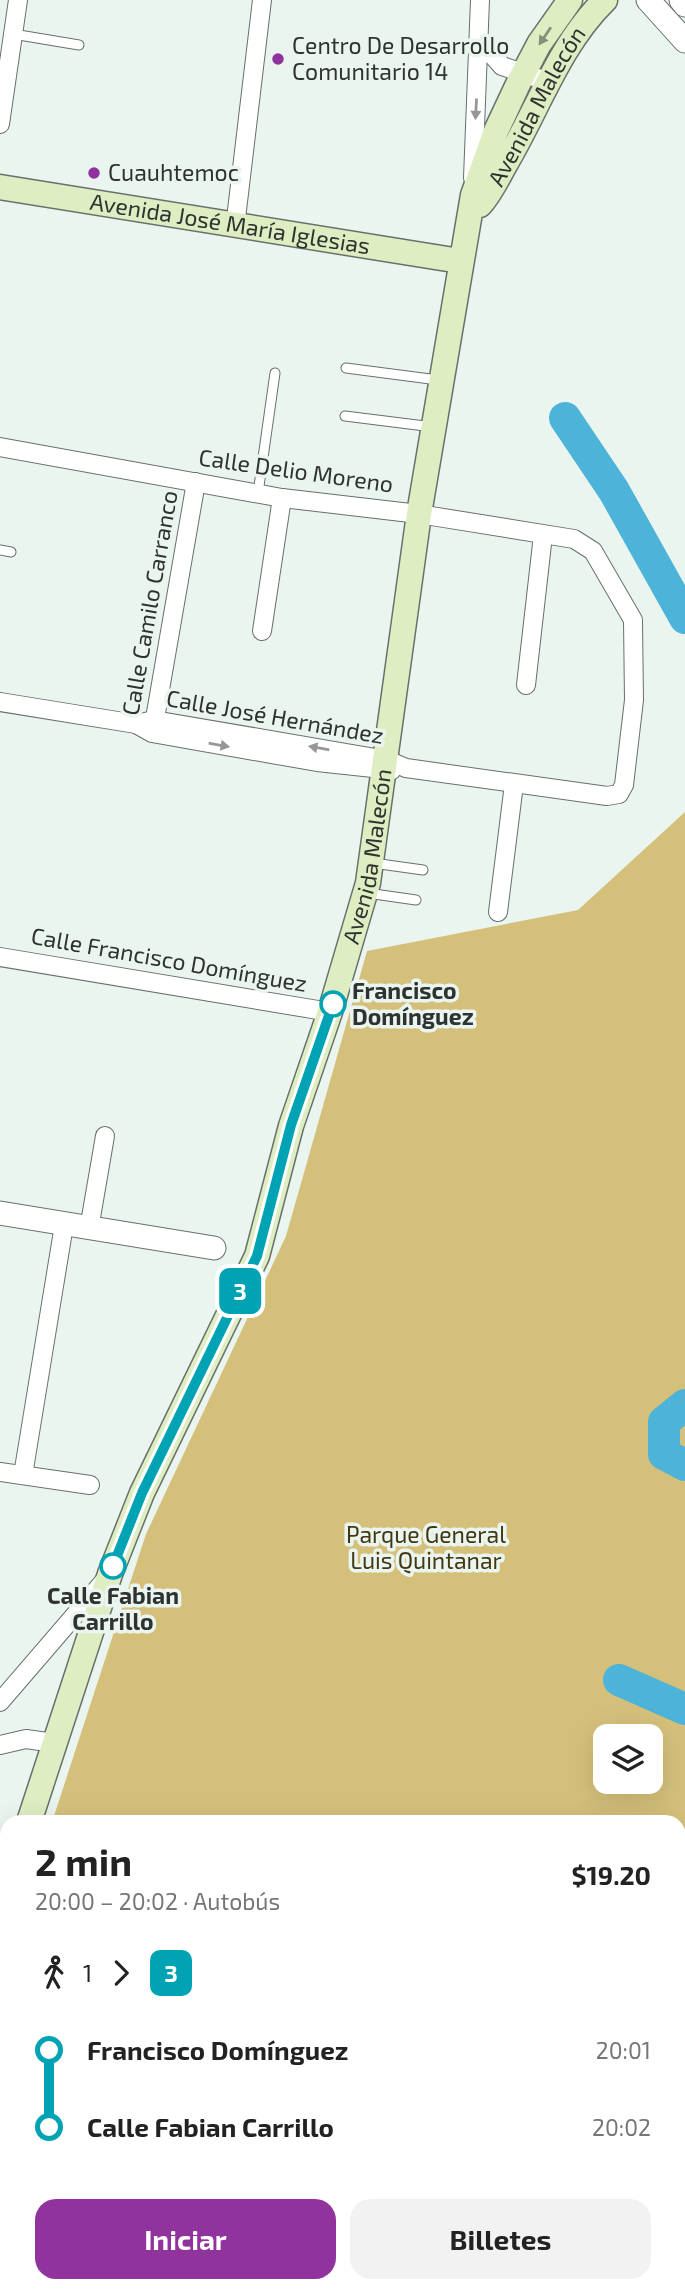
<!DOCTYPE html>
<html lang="es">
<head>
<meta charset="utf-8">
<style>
  body { margin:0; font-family:"Exo 2",sans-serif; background:#f2f2f2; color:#222; height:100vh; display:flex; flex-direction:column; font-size:26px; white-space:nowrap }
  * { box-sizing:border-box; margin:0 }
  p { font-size:23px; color:#767676 }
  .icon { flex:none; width:38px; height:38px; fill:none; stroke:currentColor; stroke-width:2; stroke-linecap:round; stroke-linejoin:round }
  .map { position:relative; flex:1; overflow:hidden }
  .details { position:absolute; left:0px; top:1815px; width:686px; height:478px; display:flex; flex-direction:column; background:#fff; border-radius:21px 21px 0 0; box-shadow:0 7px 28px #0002 }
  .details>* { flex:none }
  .badge { padding:0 14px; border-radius:10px; font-size:24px; line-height:46px }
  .controls { position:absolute; left:593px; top:1724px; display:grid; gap:14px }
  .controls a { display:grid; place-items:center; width:70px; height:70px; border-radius:14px; background:#fff; box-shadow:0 7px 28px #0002; font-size:35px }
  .map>.badge { position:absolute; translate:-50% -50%; box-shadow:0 0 0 4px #fff }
  .legs { display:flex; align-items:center; gap:10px; height:77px; padding:0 35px; font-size:23px }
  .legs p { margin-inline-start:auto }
  .headline { display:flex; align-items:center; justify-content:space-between; height:119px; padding:0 35px }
  h1 { font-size:38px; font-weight:700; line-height:52px }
  .cta { display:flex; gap:14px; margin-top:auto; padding:14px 35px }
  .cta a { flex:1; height:80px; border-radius:21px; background:#91339c; color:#fff; font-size:28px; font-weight:700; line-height:80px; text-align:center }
  .cta a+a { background:#f2f2f2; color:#222 }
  ul { padding:0 35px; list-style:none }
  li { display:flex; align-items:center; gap:24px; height:77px; font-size:26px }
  li i { display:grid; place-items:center; width:10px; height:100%; margin:0 9px; background:currentColor }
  li i::after { content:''; width:18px; height:18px; margin:-9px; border:5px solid; border-radius:50%; background:#fff }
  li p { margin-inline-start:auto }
  li:first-child i { background:linear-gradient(#0000 50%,currentColor 0) }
  li:last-child i { background:linear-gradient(currentColor 50%,#0000 0) }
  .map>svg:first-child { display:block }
  .green { fill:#d5c07b; fill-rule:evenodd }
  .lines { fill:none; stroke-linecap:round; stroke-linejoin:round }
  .river { stroke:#4db3d8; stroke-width:32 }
  .service-casing { stroke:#68706b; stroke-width:11 }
  .minor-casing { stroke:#68706b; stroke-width:20 }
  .tertiary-casing { stroke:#68706b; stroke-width:25 }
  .secondary-casing { stroke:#68706b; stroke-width:27 }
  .service { stroke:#fff; stroke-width:9 }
  .minor { stroke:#fff; stroke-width:18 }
  .tertiary { stroke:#fff; stroke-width:23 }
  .secondary { stroke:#dfedc2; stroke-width:24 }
  .oneway { fill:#869079 }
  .oneway2 { fill:#969898 }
  .line-1-casing { stroke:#fff; stroke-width:16 }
  .line-1 { stroke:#00a3b4; stroke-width:10 }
  .poi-dot { fill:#91339c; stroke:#ebf5ef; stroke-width:2.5 }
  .stop-1-dot { fill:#fff; stroke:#00a3b4; stroke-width:3.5 }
  .labels { text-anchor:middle; stroke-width:7; stroke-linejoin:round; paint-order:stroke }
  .poi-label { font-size:23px; fill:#2e3230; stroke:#ebf5ef; text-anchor:start }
  .street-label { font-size:23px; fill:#2e3230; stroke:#ebf5ef }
  .stop-label { font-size:23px; font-weight:bold; fill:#2e3230; stroke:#ebf5ef; text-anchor:start }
  .park-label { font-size:23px; fill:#423712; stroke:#ebf5ef }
</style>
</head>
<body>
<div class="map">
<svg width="685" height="2291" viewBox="0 0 685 2291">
  <rect width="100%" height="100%" fill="#ebf5ef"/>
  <path class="green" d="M685,812V2291H32V2286H679V1822H52L146,1534L286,1236L367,951L578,910ZM606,1736H651V1782H606Z"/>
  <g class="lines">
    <g class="river">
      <path d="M565,418L614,491L685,618"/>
      <path d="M685,1405L664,1422V1454L685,1465"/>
      <path d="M619,1680L685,1709"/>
      <path d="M679,1880L685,1877"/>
      <path d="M679,2139L685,2143"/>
    </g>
    <defs>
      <g id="service">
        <path d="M13,34L79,45"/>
        <path d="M346,368L438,380"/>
        <path d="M345,416L433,427"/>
        <path d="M258,493L275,373"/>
        <path d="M0,550L11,552"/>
        <path d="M373,863L423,870"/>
        <path d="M367,893L416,900"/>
      </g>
      <g id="minor">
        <path d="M479,40L502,66L549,82"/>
        <path d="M0,124L18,0"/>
        <path d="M473,178L480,0"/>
        <path d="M235,227L262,0"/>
        <path d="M0,447L282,498L419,514L574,539L593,551L633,620L634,700L624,785L619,794L607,796L406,768L387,760L154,720L136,724L0,702"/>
        <path d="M262,631L282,498"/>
        <path d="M526,685L543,535"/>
        <path d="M136,724L152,733L180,738L317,762L392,770"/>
        <path d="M153,730L196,482"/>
        <path d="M498,912L514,784"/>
        <path d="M0,957L330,1012"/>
        <path d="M89,1229L105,1136"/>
        <path d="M0,1472L90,1485"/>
        <path d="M23,1475L64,1225"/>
        <path d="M0,1702L105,1580"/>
        <path d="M0,1745L26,1739L54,1743"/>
      </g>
      <g id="tertiary">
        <path d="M648,0L685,41"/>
        <path d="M681,0L685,5"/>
        <path d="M0,1213L214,1248"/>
      </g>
      <g id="secondary">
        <path id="s1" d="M0,187L460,261"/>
        <path id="s2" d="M480,205C491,193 498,177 506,163C538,109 559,45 605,0"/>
        <path id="s3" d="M29,1822L110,1574L142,1493L257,1256L291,1126L330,1012L368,883L419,514L473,195L496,131L519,82L539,44L570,0"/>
        <path d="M0,1955L7,1894"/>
        <path d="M0,2065L7,2257"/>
        <path d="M8,2286V2291"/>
      </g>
    </defs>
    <use href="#service" class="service-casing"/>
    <use href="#minor" class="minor-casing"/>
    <use href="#tertiary" class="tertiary-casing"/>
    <use href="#secondary" class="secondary-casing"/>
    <use href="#service" class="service"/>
    <use href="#minor" class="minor"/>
    <use href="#tertiary" class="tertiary"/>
    <use href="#secondary" class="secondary"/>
  </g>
  <defs><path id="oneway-solid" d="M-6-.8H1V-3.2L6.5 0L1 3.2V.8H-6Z" transform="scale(1.75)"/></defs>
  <use class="oneway" href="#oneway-solid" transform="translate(545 36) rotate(124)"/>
  <g class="oneway2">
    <use href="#oneway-solid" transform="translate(476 109) rotate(93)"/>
    <use href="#oneway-solid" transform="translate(219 745) rotate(10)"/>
    <use href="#oneway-solid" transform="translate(319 748) rotate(-170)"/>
  </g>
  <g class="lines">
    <defs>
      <path id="line-1" d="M113,1566L142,1493L257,1256L291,1125L333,1004"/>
    </defs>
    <use href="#line-1" class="line-1-casing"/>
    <use href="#line-1" class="line-1"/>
  </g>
  <g class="poi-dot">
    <circle cx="278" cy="59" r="7"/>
    <circle cx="94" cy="173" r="7"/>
  </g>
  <g class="stop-1-dot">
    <circle cx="333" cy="1004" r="12"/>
    <circle cx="113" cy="1566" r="12"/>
  </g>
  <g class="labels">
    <g class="poi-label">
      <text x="292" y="54">Centro De Desarrollo<tspan x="292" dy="26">Comunitario 14</tspan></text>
      <text x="108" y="181">Cuauhtemoc</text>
    </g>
    <g class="street-label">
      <text dy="8" stroke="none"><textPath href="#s2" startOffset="114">Avenida Malecón</textPath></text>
      <text dy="8" stroke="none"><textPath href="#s1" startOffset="233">Avenida José María Iglesias</textPath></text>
      <text transform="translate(296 471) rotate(8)" y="8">Calle Delio Moreno</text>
      <text transform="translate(150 603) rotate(-80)" y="8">Calle Camilo Carranco</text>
      <text transform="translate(275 717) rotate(10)" y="8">Calle José Hernández</text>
      <text dy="8" stroke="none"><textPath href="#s3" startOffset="1027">Avenida Malecón</textPath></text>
      <text transform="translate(169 960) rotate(10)" y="8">Calle Francisco Domínguez</text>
    </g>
    <g class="stop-label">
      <text x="352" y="999">Francisco<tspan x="352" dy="26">Domínguez</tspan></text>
      <text x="113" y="1604" text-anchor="middle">Calle Fabian<tspan x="113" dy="26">Carrillo</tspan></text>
    </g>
    <g class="park-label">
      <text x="426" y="1543">Parque General<tspan x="426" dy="26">Luis Quintanar</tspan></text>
    </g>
  </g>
</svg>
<div class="controls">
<a><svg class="icon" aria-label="layers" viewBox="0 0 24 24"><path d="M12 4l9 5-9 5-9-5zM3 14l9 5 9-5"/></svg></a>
</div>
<b class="badge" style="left:240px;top:1291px;background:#00a3b4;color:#fff">3</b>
<section class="details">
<div class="headline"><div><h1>2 min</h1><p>20:00 – 20:02 · Autobús</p></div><b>$19.20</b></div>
<div class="legs"><svg class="icon" aria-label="walk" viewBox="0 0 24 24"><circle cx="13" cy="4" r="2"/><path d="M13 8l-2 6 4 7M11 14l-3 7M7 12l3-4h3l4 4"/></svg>1<svg class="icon" aria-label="forward" viewBox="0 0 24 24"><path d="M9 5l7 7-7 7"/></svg><b class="badge" style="background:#00a3b4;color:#fff">3</b></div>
<ul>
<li><i style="color:#00a3b4"></i><b>Francisco Domínguez</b><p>20:01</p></li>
<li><i style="color:#00a3b4"></i><b>Calle Fabian Carrillo</b><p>20:02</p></li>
</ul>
<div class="cta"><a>Iniciar</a><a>Billetes</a></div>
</section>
</div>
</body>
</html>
